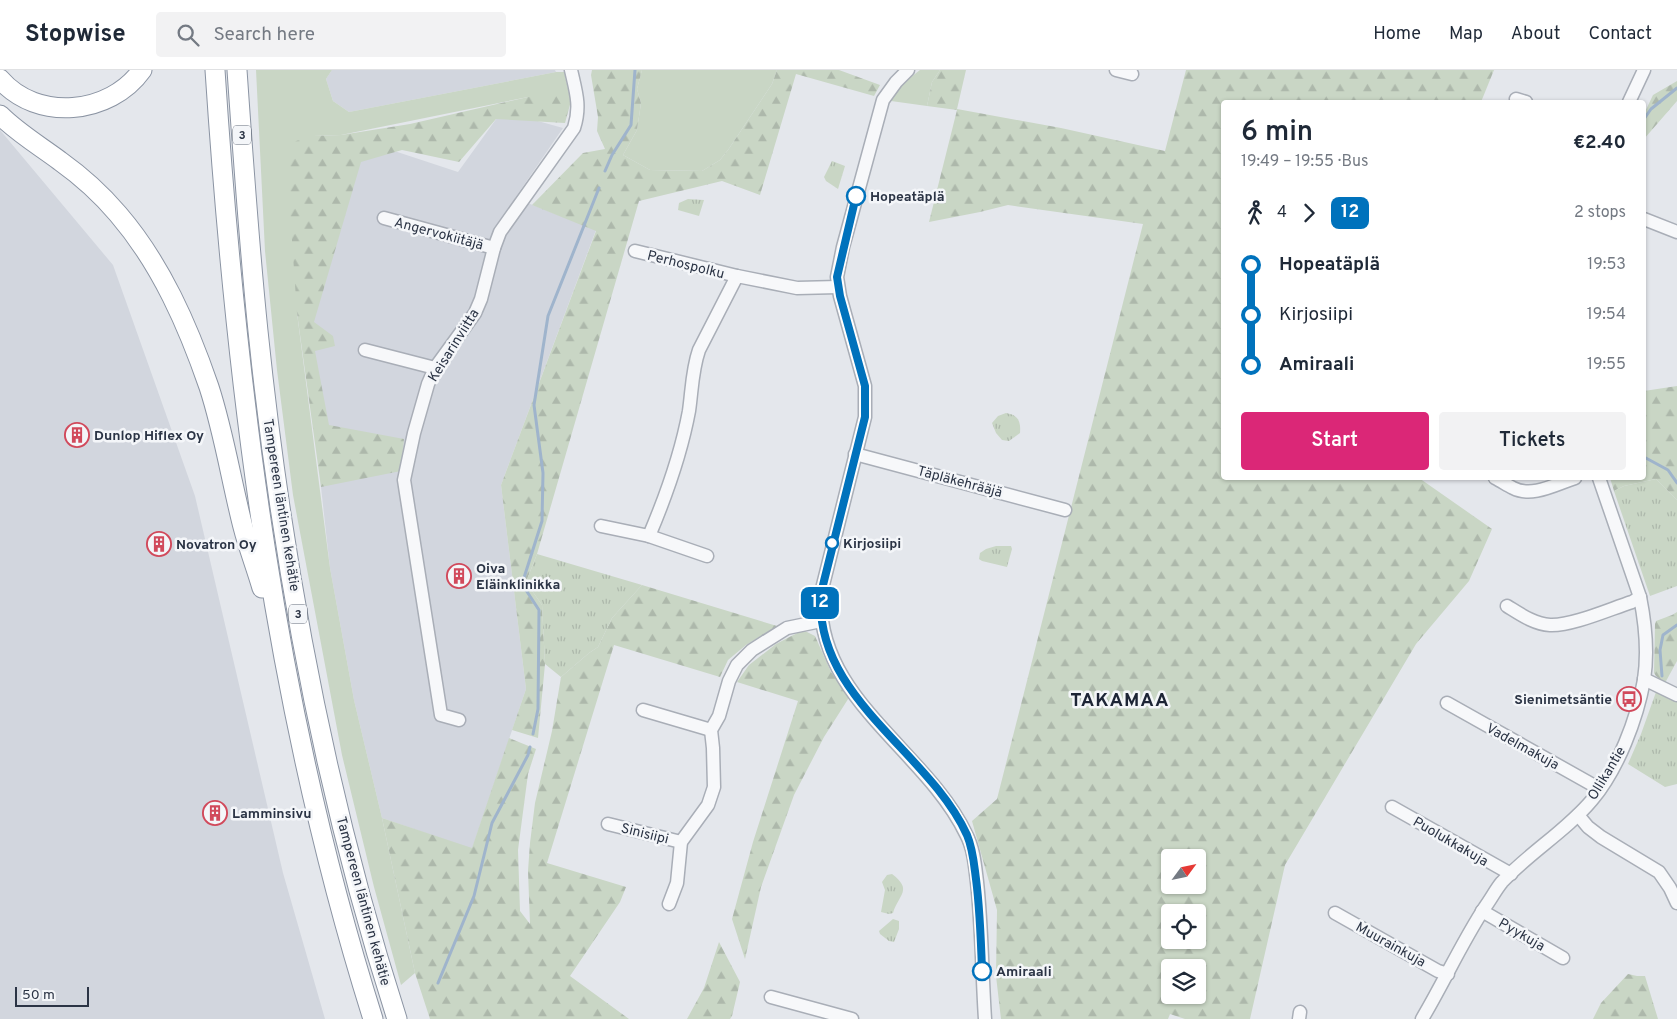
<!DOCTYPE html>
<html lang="en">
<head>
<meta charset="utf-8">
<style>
  body { margin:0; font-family:Overpass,sans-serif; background:#f2f2f3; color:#1f2937; height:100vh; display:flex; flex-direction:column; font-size:19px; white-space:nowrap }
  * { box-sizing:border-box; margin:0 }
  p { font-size:16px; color:#747a83 }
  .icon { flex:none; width:28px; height:28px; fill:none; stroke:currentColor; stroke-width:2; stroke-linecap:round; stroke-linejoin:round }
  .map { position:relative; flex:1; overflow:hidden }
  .drawer { position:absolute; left:1221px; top:30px; width:425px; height:380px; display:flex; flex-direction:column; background:#fff; border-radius:5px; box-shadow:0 1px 4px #0004 }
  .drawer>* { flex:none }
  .badge { padding:0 10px; border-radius:8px; font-size:18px; line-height:32px }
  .needle { width:32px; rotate:57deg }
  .controls { position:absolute; left:1161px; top:779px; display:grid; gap:10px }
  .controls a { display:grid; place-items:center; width:45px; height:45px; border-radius:5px; background:#fff; box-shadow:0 1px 4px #0004; font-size:25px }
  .scale { position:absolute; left:15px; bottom:12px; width:74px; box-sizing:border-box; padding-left:5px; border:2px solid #2b3445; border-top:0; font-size:14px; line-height:18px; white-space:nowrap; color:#2b3445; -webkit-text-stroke:4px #f4f6f9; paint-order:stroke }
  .map>.badge { position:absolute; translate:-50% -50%; box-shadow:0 0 0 2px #fff }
  .legs { display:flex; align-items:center; gap:8px; height:55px; padding:0 20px; font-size:16px }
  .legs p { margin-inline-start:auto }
  .head { display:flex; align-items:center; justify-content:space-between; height:85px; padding:0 20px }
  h1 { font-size:28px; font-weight:600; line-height:38px }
  .button { display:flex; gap:10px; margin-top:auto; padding:10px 20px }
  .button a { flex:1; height:58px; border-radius:5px; background:#db2777; color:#fff; font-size:20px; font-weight:600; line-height:58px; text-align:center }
  .button a+a { background:#f2f2f3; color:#1f2937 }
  ul { padding:0 20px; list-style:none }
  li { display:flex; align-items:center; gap:18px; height:50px; font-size:19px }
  li i { display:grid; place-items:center; width:8px; height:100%; margin:0 6px; background:currentColor }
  li i::after { content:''; width:12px; height:12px; margin:-6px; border:4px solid; border-radius:50%; background:#fff }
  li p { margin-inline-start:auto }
  li:first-child i { background:linear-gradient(#0000 50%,currentColor 0) }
  li:last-child i { background:linear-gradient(currentColor 50%,#0000 0) }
  header { display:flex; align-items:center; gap:30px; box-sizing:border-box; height:70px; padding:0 25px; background:#fff; border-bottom:1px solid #e0e1e3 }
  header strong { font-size:24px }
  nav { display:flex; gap:28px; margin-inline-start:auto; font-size:18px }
  .search { width:350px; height:45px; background:#f2f2f3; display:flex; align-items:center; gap:12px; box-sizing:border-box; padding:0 18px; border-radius:5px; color:#747a83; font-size:19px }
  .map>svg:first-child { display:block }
  .built { fill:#d2d6de }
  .grass { fill:#c9d6c5 }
  .forest { fill:url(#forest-firs); fill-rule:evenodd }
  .park { fill:url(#park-tufts) }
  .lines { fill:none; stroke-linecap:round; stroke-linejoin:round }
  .stream { stroke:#9fb4cc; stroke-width:3 }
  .minor-casing { stroke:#a9aeb7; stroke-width:15 }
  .highway-casing { stroke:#8b94a3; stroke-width:21 }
  .minor { stroke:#f7f8fa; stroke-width:12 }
  .highway { stroke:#fff; stroke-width:19 }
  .line-1-casing { stroke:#fff; stroke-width:11 }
  .line-1 { stroke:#0072bc; stroke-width:8 }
  .stop-1-dot { fill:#fff; stroke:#0072bc; stroke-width:2.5 }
  .labels { text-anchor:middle; stroke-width:5; stroke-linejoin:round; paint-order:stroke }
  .shield { fill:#f4f6f9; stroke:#676e7b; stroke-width:1 }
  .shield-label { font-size:12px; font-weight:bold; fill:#2b3445 }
  .stop-label { font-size:14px; font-weight:bold; fill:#2b3445; stroke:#f4f6f9; text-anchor:start }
  .street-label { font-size:14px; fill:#2b3445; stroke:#f4f6f9 }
  .poi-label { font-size:14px; font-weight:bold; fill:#2b3445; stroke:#f4f6f9; text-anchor:start }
  .district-label { font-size:19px; font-weight:bold; letter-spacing:1px; fill:#1d2536; stroke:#f4f6f9 }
</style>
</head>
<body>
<header>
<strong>Stopwise</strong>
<div class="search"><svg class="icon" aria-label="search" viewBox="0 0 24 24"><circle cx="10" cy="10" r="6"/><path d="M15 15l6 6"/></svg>Search here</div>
<nav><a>Home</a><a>Map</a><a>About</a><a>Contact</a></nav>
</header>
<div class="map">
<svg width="1677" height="949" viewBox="0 0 1677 949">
  <defs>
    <pattern id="forest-firs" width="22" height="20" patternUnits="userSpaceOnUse" patternTransform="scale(1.25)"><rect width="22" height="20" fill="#c9d6c5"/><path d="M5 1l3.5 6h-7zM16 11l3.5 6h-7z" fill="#adb8ab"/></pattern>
    <pattern id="park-tufts" width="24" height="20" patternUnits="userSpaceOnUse" patternTransform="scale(1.25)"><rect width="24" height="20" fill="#c9d6c5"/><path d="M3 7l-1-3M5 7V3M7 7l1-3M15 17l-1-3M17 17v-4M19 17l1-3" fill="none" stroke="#adb8ab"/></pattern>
  </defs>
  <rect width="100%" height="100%" fill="#e4e7ec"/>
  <g class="built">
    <path d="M332,0H555L556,2L349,42L333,31L326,9Z"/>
    <path d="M502,41L563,58L515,128L596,160L501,415L526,619L472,779L382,748L354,630L330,498L321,417L308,255L361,70L458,102Z"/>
    <path d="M0,60L113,195L195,426L283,803L325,949H0Z"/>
  </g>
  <g class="grass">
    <path d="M256,0H332L326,9L333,31L349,42L556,2H564L571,31L528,27L341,65L314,66L297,243L330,498L354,630L382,748L415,903L401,915L374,817L342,685L293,425L277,300L265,181Z"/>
    <path d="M642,0H777L772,14L728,80L720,90L702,101L650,100L623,85L637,60L641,33L637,19Z"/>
    <path d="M920,0H940L932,12L927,36L891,31L901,15Z"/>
  </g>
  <g class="forest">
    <path d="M592,0H642L637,19L641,33L637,60L623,85L650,100L702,101L720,90L728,80L772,14L777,0H839L880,15L874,26L796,4L760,125L722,111L639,131L537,484L526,512L542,535L545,594L538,668L512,660L526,619L501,415L596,161L532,135L583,83L605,79L597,61L598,47L591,5Z"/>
    <path d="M940,0H966L957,39L1061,58L1165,81L1186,0H1494L1481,32H1224V408H1419L1492,459L1469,511L1416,574L1285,795L1250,949H1185L1170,944L1168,949H1001L996,906L997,840L972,751L997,729L1143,154L1008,135L980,142L929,152L957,40L927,36L932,12ZM1170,788H1198V815H1170ZM1170,842H1198V870H1170ZM1170,898H1198V925H1170Z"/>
    <path d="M1677,11V31L1644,69V93V44L1653,25Z"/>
    <path d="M559,26L571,31L565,53L496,49L459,92L402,80L361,92L314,252L333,266L335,276L315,281L329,355L404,369L401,401L321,417L297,243L286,84L296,71L314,66L341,65L410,54L528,27Z"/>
    <path d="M1677,316V430L1656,409L1624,416L1614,421L1610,408H1644V321Z"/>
    <path d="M642,515L777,556L746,575L728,590L720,607L614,575L547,793L626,817L620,832L570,906L629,949H430L415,903L382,748L472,778L509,668L536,679L528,704L518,780L520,841L530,854L528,801L530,773L535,733L552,661L561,607L589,583L598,577L612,548Z"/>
    <path d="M1677,542V591L1665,613L1656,606L1654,603L1655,554L1656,551L1672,545Z"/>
    <path d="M803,560L815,566L831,602L850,626L824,667L794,725L761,817L745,889L732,849L753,772L798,631L737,612L749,595L776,574Z"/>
    <path d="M719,872L740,912L732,946L730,949H687L704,918Z"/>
    <path d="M1628,904L1637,906H1645L1658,949H1593L1601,933Z"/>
  </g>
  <g class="park">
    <path d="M832,91L845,96L838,119L826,111L824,107Z"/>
    <path d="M688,129L704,130L699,146L678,140L679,133Z"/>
    <path d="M1006,343C1018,345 1021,351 1020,363L1009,371L1002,370L996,363L992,353L998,346Z"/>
    <path d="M1656,409L1677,430V516L1650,526L1614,421L1624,416Z"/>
    <path d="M996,476H1011L1012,479L1007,497L982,491L979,489L980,483L986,479Z"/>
    <path d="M537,484L642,515L612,548L598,577L589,583L561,607L545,594L542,535L526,512Z"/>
    <path d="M1656,622L1677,632V714L1665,717L1628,694L1641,664Z"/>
    <path d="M892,804C913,820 899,824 893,843L889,844L881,842L885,820L882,812L887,805Z"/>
    <path d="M893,849L899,851V859L894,872L889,871L880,864L879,861Z"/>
  </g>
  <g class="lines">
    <g class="stream">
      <path d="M1644,49L1651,39L1677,18"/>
      <path d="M605,101L612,85L631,55L635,0"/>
      <path d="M1644,387L1668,400L1677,413"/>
      <path d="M1662,606L1660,580L1663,565L1677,555"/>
      <path d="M533,664L538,639L539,540L522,514L542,451L543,403L534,335L548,246L599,118"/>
      <path d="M438,913L474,826L492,753L528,685L530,677"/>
    </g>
    <defs>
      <g id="minor">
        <path d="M908,0L896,12L883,30L843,177L837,207L840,226L865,316V347L821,523C814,627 926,680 966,764C974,779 975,796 977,812C982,858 982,904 985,949"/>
        <path d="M1116,0L1132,4"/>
        <path d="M1516,29L1526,32"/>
        <path d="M1629,32L1644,0"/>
        <path d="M384,148L494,178"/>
        <path d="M1644,149L1677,162"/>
        <path d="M635,181L737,206"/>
        <path d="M365,280L435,298"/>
        <path d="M855,384L1065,440"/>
        <path d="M1495,408C1501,411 1507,415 1513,418C1532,428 1556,414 1575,408"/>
        <path d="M601,456L649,466L707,486"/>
        <path d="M649,466C666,426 681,384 689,341C692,320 692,300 699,280L737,206L797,218L838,217"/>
        <path d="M1507,536C1520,544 1534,554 1550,555C1572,556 1610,539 1632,532L1640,527"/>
        <path d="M1644,609L1677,625"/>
        <path d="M1447,633L1600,719"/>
        <path d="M643,640L711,660"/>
        <path d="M459,650L441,645L404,410L414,363L428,314L435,298L475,243L481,229L494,178L500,162L574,58C581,36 576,22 571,0"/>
        <path d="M1392,737L1511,804"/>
        <path d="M1578,745L1588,757L1601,767L1659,802L1670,818L1677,833"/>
        <path d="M608,754L681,772"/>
        <path d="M669,834L677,813L681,772L708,735L714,717L713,678L711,660L719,646L729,611L737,595L752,580L787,558L821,551"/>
        <path d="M1482,841L1563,888"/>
        <path d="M1335,843L1438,901L1448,904"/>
        <path d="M771,927L852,949"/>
        <path d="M1299,949L1300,942"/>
        <path d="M1422,949C1444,912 1462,872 1485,837C1491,829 1496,819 1502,812C1530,782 1566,761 1592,730C1618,699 1637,649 1644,610C1648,584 1645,552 1640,527L1599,408"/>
      </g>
      <g id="highway">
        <path d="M215,0C236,320 276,642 373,949"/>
        <path d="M237,0C243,87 249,174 258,261C282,494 325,726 397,949"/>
        <path d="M0,9C37,52 110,45 142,0"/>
        <path d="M0,45C18,63 40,76 60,91C81,106 101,124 118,144C161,194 188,256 209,317C224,363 231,410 243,457C248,477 256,497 262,518"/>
      </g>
    </defs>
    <use href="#minor" class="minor-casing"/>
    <use href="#highway" class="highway-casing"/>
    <use href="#minor" class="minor"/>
    <use href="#highway" class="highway"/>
  </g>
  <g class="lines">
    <defs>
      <path id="line-1" d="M856,126L837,207L840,226L865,316V347L821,523C813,627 928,680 967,765C973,779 974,794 976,809C980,840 981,870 982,901"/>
    </defs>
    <use href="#line-1" class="line-1-casing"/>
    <use href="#line-1" class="line-1"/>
  </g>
  <defs>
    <symbol id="building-ring" viewBox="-11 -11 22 22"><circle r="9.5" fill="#f4f6f9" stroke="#d1495b" stroke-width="1.5"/><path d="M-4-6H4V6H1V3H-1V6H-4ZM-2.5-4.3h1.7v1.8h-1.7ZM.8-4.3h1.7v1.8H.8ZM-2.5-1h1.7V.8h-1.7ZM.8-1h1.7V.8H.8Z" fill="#d1495b"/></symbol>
    <symbol id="bus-ring" viewBox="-11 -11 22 22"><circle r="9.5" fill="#f4f6f9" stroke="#d1495b" stroke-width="1.5"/><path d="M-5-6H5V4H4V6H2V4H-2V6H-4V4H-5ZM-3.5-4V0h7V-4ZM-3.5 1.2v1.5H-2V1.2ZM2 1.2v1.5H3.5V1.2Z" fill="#d1495b"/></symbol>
  </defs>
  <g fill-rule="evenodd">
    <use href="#building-ring" x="63" y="351" width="28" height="28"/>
    <use href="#building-ring" x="145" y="460" width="28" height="28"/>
    <use href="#building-ring" x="445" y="492" width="28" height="28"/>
    <use href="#bus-ring" x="1615" y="615" width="28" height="28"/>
    <use href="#building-ring" x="201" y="729" width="28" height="28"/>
  </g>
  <g class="stop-1-dot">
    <circle cx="856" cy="126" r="9"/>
    <circle cx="832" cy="473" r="6"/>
    <circle cx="982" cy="901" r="9"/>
  </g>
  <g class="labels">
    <g class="shield">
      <rect x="233" y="55.5" width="18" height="19" rx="4"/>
      <rect x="289" y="534.5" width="18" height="19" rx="4"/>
    </g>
    <g class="shield-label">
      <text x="242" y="69">3</text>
      <text x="298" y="548">3</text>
    </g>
    <g class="stop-label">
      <text x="870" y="131">Hopeatäplä</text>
      <text x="843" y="478">Kirjosiipi</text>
      <text x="996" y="906">Amiraali</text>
    </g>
    <g class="street-label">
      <text transform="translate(439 163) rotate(15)" y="5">Angervokiitäjä</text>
      <text transform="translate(686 194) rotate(14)" y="5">Perhospolku</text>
      <text transform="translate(453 275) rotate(-58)" y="5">Keisarinviitta</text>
      <text transform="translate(960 411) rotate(15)" y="5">Täpläkehrääjä</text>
      <text transform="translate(282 435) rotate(81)" y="5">Tampereen läntinen kehätie</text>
      <text transform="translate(1523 676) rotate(29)" y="5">Vadelmakuja</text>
      <text transform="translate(1606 703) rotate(-59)" y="5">Ollikantie</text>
      <text transform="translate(645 763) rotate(14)" y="5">Sinisiipi</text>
      <text transform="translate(1451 771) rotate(30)" y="5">Puolukkakuja</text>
      <text transform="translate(364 831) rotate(75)" y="5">Tampereen läntinen kehätie</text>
      <text transform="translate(1522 864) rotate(30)" y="5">Pyykuja</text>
      <text transform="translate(1391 874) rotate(29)" y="5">Muurainkuja</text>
    </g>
    <g class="poi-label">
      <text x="94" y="370">Dunlop Hiflex Oy</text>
      <text x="176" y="479">Novatron Oy</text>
      <text x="476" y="503">Oiva<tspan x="476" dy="16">Eläinklinikka</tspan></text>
      <text x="1612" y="634" text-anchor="end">Sienimetsäntie</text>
      <text x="232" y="748">Lamminsivu</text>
    </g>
    <g class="district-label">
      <text x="1120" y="636">TAKAMAA</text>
    </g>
  </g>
</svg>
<div class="controls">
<a><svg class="needle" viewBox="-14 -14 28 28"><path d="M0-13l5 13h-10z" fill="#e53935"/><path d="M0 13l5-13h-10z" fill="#747a83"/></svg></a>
<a><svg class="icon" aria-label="locate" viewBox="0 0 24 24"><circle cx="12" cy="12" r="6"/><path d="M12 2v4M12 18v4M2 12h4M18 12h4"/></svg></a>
<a><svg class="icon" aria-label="layers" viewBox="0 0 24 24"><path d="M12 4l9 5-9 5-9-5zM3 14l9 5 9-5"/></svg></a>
</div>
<div class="scale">50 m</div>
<b class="badge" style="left:820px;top:533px;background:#0072bc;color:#fff">12</b>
<section class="drawer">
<div class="head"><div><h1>6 min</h1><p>19:49 – 19:55 · Bus</p></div><b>€2.40</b></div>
<div class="legs"><svg class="icon" aria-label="walk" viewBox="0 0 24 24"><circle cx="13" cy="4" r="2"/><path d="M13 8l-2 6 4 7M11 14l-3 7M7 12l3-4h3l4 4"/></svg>4<svg class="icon" aria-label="forward" viewBox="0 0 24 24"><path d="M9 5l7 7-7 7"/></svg><b class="badge" style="background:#0072bc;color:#fff">12</b><p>2 stops</p></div>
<ul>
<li><i style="color:#0072bc"></i><b>Hopeatäplä</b><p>19:53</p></li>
<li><i style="color:#0072bc"></i><span>Kirjosiipi</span><p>19:54</p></li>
<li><i style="color:#0072bc"></i><b>Amiraali</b><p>19:55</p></li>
</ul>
<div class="button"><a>Start</a><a>Tickets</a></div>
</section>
</div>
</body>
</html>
